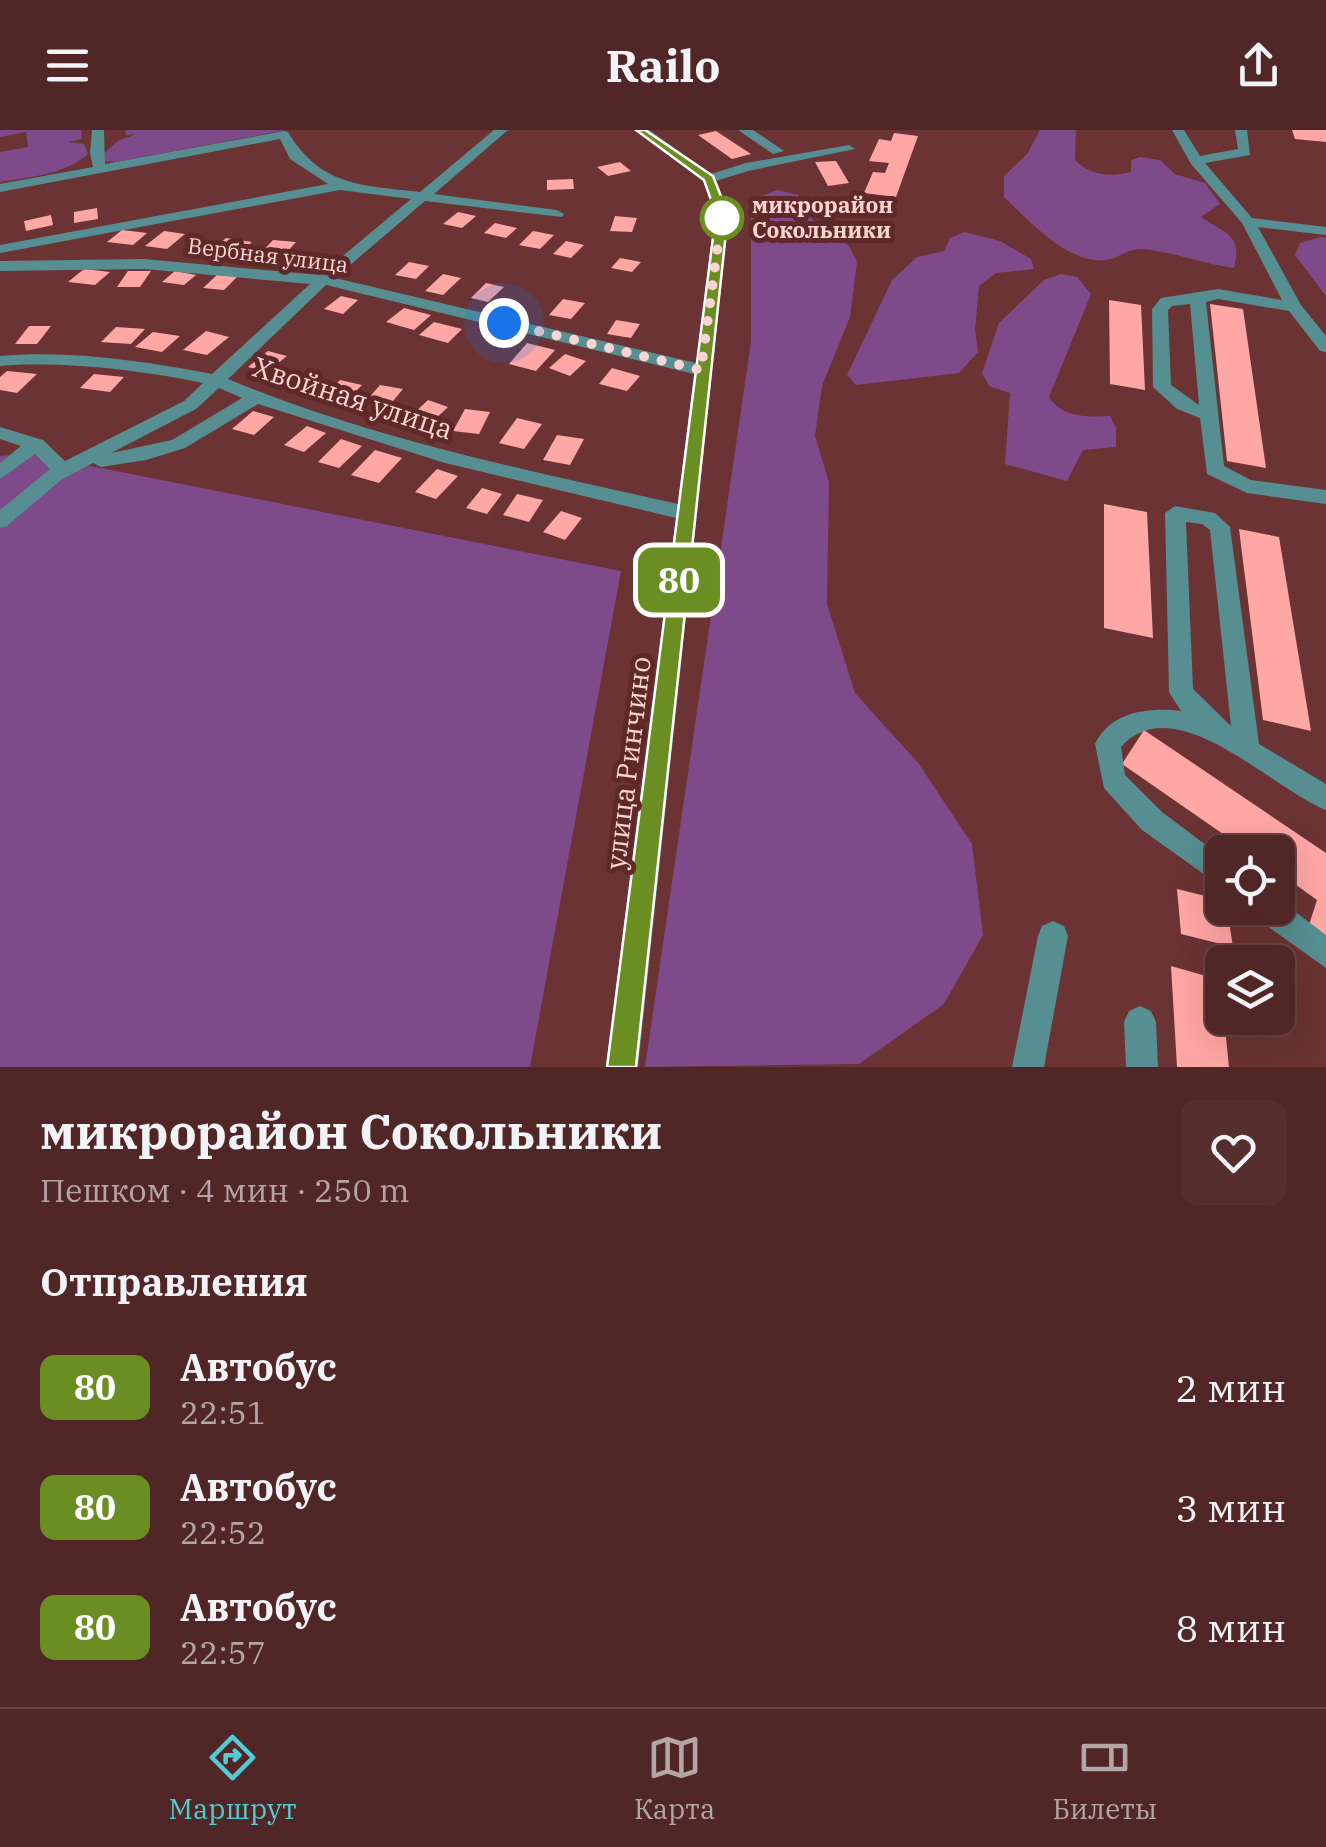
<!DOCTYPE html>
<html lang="ru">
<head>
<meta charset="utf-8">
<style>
  body { margin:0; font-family:"IBM Plex Serif",serif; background:#562e2e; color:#f1f3f6; height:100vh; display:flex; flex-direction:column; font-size:38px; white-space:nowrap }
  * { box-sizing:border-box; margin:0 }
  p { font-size:32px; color:#b4a5a7 }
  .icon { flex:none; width:55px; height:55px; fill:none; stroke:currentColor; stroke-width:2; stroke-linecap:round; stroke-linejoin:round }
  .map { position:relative; height:937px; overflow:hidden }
  .panel { display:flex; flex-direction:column; background:#502626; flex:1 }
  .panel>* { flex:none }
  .badge { padding:0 20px; border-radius:15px; font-size:35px; line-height:65px }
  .fabs { position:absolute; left:1205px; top:705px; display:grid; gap:20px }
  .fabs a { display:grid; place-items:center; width:90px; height:90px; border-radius:15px; background:#502626; box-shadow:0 10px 40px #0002,0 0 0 2px #674343; font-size:50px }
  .you { position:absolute; width:50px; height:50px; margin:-25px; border:8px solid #fff; border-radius:50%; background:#1a73e8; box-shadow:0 0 0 15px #1a73e833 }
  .map>.badge { position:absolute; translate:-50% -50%; box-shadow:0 0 0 5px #fff }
  h2 { padding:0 40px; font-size:38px; line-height:90px }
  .round { display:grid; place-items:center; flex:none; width:105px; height:105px; border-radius:15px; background:#562e2e }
  .head { display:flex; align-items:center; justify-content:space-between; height:170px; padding:0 40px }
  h1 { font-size:48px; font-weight:700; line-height:75px }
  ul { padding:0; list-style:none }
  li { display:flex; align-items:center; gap:30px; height:120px; padding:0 40px }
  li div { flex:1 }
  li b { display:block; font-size:38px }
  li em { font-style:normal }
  li .badge { min-width:110px; font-weight:700; text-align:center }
  header { display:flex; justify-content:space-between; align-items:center; height:130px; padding:0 40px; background:#502626; font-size:45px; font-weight:700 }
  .dock { display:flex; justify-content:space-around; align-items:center; height:140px; border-top:2px solid #674343; background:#502626; font-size:28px; color:#b4a5a7 }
  .dock a { display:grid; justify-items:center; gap:5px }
  .dock .on { color:#51ccd4 }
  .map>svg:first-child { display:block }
  .green { fill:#7f4a89 }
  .building { fill:#ffa7a5 }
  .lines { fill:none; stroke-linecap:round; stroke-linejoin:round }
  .minor { fill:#568e91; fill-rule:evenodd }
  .line { fill:#6b8e23; stroke:#fff; stroke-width:2.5 }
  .walk { stroke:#f8d5d3; stroke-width:10; stroke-dasharray:0 18 }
  .stop-dot { fill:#fff; stroke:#6b8e23; stroke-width:5 }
  .labels { text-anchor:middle; stroke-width:10; stroke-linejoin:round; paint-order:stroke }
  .far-stop-label { font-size:22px; font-weight:bold; fill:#f8d5d3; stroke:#5f2829; text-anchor:start }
  .far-street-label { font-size:22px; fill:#f8d5d3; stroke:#5f2829 }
  .street-label { font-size:28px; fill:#f8d5d3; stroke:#5f2829 }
</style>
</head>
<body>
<header><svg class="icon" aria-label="menu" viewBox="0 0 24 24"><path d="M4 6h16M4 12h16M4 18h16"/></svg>Railo<svg class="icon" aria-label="share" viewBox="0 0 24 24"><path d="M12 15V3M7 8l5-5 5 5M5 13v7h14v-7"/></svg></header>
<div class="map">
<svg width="1326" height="937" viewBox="0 0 1326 937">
  <rect width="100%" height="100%" fill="#6b3333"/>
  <g class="green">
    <path d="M0,0H81L82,9L68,12L84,14L88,24C64,45 30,47 0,52V22L28,17L26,2L0,7Z"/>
    <path d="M125,0H286L116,32L102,31L101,26L118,11L136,4L126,5Z"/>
    <path d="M1040,0H1076L1075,30C1090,46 1111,47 1131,42V30L1140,27L1160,30L1175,44L1205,53L1220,74L1201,87C1225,104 1243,104 1234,138C1204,134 1173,122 1143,119C1127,118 1120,128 1107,130C1070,136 1028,90 1004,67V46L1027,24Z"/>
    <path d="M777,60L798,65L809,87L849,116L857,132L850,187L822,256L815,306L829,352L827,474L855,563L919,634L972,714L983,805L944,874L859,934L645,937L751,212V70Z"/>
    <path d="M964,102L1000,111L1031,129L1034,139L996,143L979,156L975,200L978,222L959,243L856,255L847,245L892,150L917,127L944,121L950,108Z"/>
    <path d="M1321,107L1326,108V166L1295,125L1300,113Z"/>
    <path d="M1061,144L1077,147L1091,164L1049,267C1063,288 1087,287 1110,286L1116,298V317L1083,320L1067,351L1005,334L1010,263L989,256L982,243L999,193L1044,150Z"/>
    <path d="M30,324L621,441L530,937H0V326Z"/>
  </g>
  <g class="building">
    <path d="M1292,0H1326V12L1295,9Z"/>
    <path d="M716,1L751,24L732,29L698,5Z"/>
    <path d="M894,3L918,6L896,67L864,63L873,42L885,43L889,33L869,31L879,9L891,11Z"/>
    <path d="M836,31L849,53L828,56L815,32Z"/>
    <path d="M620,32L631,41L608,46L597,37Z"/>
    <path d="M573,49L574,59L547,60V50Z"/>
    <path d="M97,78L98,89L74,93V82Z"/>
    <path d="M458,82L476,86L462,98L443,94Z"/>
    <path d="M51,85L53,95L26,101L24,91Z"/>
    <path d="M615,86L637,88L632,102L610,101Z"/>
    <path d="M495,93L517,98L506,108L484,103Z"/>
    <path d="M122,100L147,103L133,115L107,112Z"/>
    <path d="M164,101L185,104L167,119L145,116Z"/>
    <path d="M533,101L554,105L540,119L519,115Z"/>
    <path d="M226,108L252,112L237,125L211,121Z"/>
    <path d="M273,110L296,112L285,124L262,122Z"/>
    <path d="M566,111L584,115L571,128L553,124Z"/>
    <path d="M620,128L641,132L632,142L611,138Z"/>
    <path d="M409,132L429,136L416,149L395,145Z"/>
    <path d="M84,139L110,142L95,155L68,152Z"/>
    <path d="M128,141H151L140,157H117Z"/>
    <path d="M175,141L196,145L184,155L162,152Z"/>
    <path d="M218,144L238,146L224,160L203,158Z"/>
    <path d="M443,144L461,148L443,165L425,161Z"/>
    <path d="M486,153L504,157L488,172L471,168Z"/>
    <path d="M341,166L358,170L343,184L324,179Z"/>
    <path d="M563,169L585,173L571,189L549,185Z"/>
    <path d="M1109,170L1141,175L1145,260L1110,254Z"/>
    <path d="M1210,174L1243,179L1266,338L1227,331Z"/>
    <path d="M404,178L431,185L414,200L386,192Z"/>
    <path d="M616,190L640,194L631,208L607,204Z"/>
    <path d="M434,192L462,199L448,213L419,205Z"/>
    <path d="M29,196H51L37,214H15Z"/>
    <path d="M116,197L145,199L131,214L101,212Z"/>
    <path d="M206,201L229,207L207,225L183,220Z"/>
    <path d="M153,202L180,206L162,222L135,217Z"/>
    <path d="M527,213L555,220L536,241L509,234Z"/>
    <path d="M268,221L287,226L267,242L248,237Z"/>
    <path d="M565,224L586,231L570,246L549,238Z"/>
    <path d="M612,238L640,246L627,261L599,254Z"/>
    <path d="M7,241L37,244L17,263L0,260V247Z"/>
    <path d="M94,244L124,247L110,262L80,258Z"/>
    <path d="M340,250L362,255L347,270L326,265Z"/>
    <path d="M380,255L403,259L389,276L366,271Z"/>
    <path d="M428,270L448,277L430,294L410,287Z"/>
    <path d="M465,279L490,282L479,304L453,301Z"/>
    <path d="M253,281L274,287L254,305L232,299Z"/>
    <path d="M517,288L542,294L524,319L499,313Z"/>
    <path d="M307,296L326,303L304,322L284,315Z"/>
    <path d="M557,305L584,309L570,335L543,330Z"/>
    <path d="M341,309L362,316L339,338L318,332Z"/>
    <path d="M375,320L402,328L379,353L351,345Z"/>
    <path d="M437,339L458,346L436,369L415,362Z"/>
    <path d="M482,358L502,364L487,384L466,378Z"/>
    <path d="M517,364L543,370L529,392L503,385Z"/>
    <path d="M1104,374L1147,382L1153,508L1104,498Z"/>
    <path d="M561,381L582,388L565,410L543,402Z"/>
    <path d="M1239,399L1279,407L1311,601L1263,590Z"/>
    <path d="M1144,600L1326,723V810L1308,798L1317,770L1278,742V722H1249L1122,634Z"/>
    <path d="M1177,759L1222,770V778H1227L1233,817L1181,804Z"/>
    <path d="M1171,836L1220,850L1229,937H1177Z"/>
  </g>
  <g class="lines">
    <g class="minor">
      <path d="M92,0H104L105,34L284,1L288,2C321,57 362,55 420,62L494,0H508L434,64L557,80L564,84L562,87L425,71L335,148L696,233L715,84L703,51L635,0H649L711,44L746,33L849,15L855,19L748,41L716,51L729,84L638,937H606L676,388L445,333L258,274L185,318L146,330L101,337L93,333L61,350L7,396L0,398V380L50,339L35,324L0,349V333L21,316L0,309V297L43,310L65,331L184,271L203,253C138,240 66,231 0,236V226C69,220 144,231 212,244L310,154L144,139L0,141V131L144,129L320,145L411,69L340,60L0,123V115L328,54L290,29L280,9L0,62V54L93,37L90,23ZM326,155L694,244L678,374C526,340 372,309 228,249ZM219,258L242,268L172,310L111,323L196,279Z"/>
      <path d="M738,0H753L784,21L773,24Z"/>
      <path d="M1172,0H1184L1200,26L1238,19L1235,0H1247L1250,25L1205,33L1252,88L1326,97V105L1258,97L1301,175L1326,206V222L1320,221L1289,181L1218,169L1206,172L1224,336L1251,350L1326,360V374L1247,363L1207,344L1200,288L1177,279L1153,257L1152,179L1161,168L1218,159L1282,170L1242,93L1191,34ZM1190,174L1199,275L1171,255L1168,180L1172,176Z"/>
      <path d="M1175,376L1215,383L1230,397L1259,614L1326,654V680C1273,660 1175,556 1121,617L1125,645L1162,682L1222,727V757L1142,700L1104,658L1095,614C1111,581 1149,577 1181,581L1169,562L1165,383ZM1186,392L1202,394L1210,400L1231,596L1193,559Z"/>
      <path d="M1278,769L1326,805V838L1256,788L1252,778H1278Z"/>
      <path d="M1053,791L1064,796L1068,806L1044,937H1012L1038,806L1042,796Z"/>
      <path d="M1140,876L1151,881L1156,892L1158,937H1126L1124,892L1129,881Z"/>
    </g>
  </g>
  <path class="line" d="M636,0H645L713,46L728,84L636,937H607L716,84L704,50Z"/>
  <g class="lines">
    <path class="walk" d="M504,193L701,240L722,84V88"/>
  </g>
  <circle class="stop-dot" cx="722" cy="88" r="20"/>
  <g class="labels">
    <g class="far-stop-label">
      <text x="752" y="83">микрорайон<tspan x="752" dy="25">Сокольники</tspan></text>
    </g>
    <g class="far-street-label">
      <text transform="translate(268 125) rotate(7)" y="8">Вербная улица</text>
    </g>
    <g class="street-label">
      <text transform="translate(353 268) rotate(18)" y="10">Хвойная улица</text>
      <text transform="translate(628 633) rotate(-83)" y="10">улица Ринчино</text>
    </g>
  </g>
</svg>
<div class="fabs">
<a><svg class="icon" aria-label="locate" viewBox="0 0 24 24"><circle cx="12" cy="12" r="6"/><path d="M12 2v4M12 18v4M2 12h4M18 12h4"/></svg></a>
<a><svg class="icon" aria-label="layers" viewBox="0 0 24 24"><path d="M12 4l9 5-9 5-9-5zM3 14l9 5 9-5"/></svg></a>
</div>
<div class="you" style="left:504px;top:193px"></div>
<b class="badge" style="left:679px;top:450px;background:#6b8e23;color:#fff">80</b>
</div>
<section class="panel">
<div class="head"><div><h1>микрорайон Сокольники</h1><p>Пешком · 4 мин · 250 m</p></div><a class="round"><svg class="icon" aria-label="heart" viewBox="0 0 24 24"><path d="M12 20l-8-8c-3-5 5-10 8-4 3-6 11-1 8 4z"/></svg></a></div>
<h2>Отправления</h2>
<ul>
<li><span class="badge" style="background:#6b8e23;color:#fff">80</span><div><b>Автобус</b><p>22:51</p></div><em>2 мин</em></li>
<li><span class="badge" style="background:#6b8e23;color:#fff">80</span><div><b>Автобус</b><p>22:52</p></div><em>3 мин</em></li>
<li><span class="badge" style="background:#6b8e23;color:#fff">80</span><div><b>Автобус</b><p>22:57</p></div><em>8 мин</em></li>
</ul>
</section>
<nav class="dock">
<a class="on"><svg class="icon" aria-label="directions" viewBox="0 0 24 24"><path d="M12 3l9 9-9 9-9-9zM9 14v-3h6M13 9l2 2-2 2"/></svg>Маршрут</a>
<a><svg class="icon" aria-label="map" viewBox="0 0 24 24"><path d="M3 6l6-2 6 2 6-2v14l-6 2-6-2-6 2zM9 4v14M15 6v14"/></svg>Карта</a>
<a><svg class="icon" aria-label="tickets" viewBox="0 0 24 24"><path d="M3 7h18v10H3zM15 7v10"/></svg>Билеты</a>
</nav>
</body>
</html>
